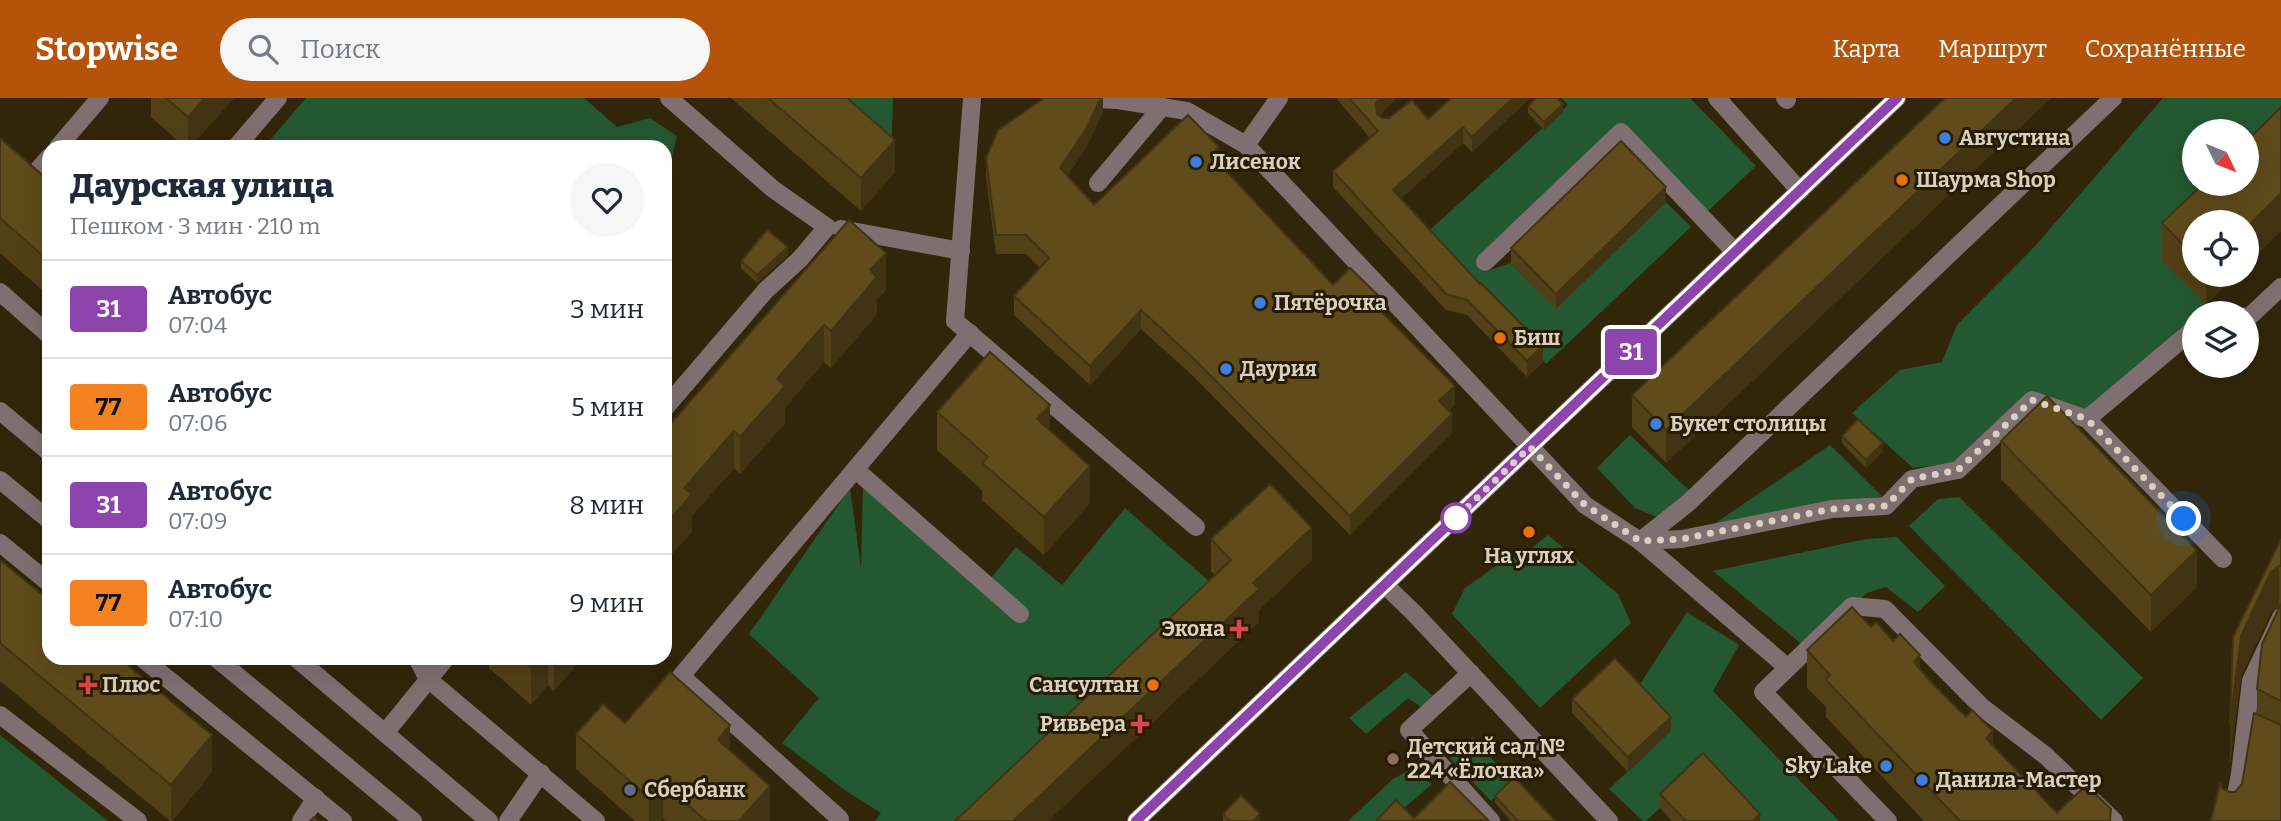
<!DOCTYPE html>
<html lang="ru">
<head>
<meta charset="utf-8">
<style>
  body { margin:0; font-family:Bitter,serif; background:#f6f6f7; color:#1f2937; height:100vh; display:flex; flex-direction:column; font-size:26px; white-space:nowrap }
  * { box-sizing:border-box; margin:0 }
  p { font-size:23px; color:#747a83 }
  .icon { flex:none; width:38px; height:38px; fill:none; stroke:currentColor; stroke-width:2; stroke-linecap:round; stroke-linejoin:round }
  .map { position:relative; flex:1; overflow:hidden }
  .panel { position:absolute; left:42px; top:42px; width:630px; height:525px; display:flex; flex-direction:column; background:#fff; border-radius:21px; box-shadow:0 7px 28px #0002 }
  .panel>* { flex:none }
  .badge { padding:0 14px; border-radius:5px; font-size:24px; line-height:46px }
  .needle { width:46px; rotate:133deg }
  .controls { position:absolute; left:2182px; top:21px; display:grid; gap:14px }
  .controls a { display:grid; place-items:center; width:77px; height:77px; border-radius:50%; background:#fff; box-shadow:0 7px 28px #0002; font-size:35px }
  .you { position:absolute; width:35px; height:35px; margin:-18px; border:5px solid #fff; border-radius:50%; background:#1a73e8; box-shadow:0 0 0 10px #1a73e833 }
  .map>.badge { position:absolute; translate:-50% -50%; box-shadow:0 0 0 4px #fff }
  .round { display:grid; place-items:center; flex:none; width:74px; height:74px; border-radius:37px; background:#f6f6f7 }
  .headline { display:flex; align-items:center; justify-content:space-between; height:119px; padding:0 28px }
  h1 { font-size:33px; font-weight:800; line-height:52px }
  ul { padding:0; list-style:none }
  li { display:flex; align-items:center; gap:21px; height:98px; padding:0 28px; border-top:2px solid #e0e1e3 }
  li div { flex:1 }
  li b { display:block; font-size:26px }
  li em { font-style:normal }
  li .badge { min-width:77px; font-weight:700; text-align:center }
  header { display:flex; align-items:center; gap:42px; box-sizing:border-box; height:98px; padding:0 35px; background:#b45309; color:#fff }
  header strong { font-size:33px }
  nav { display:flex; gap:38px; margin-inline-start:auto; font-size:24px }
  .search { width:490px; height:63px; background:#f6f6f7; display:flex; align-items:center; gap:18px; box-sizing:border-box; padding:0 24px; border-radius:38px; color:#747a83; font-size:26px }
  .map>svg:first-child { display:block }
  .green { fill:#235831 }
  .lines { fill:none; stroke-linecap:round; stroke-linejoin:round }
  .minor { stroke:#7f6f71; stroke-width:18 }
  .wall { fill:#524017 }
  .shaded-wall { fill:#423413 }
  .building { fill:#5f4b1b; stroke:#423413; stroke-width:2 }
  .line-casing { stroke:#fff; stroke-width:16 }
  .line { stroke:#8e44ad; stroke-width:10 }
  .walk { stroke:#d8d1c1; stroke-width:7; stroke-dasharray:0 12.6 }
  .shop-dot { fill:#3f7fe0; stroke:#271c02; stroke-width:2.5 }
  .food-dot { fill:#e8710a; stroke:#271c02; stroke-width:2.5 }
  .stop-dot { fill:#fff; stroke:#8e44ad; stroke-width:3.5 }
  .health-dot { fill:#e0444e; stroke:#271c02; stroke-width:2.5 }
  .education-dot { fill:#8d6e63; stroke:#271c02; stroke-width:2.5 }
  .service-dot { fill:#5c6f8a; stroke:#271c02; stroke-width:2.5 }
  .labels { text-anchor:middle; stroke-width:6; stroke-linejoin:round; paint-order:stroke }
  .poi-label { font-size:21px; font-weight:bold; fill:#d8d1c1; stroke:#271c02; text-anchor:start }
</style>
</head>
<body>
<header>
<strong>Stopwise</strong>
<div class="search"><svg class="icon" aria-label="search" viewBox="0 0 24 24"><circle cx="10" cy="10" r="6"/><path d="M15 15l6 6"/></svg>Поиск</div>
<nav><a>Карта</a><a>Маршрут</a><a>Сохранённые</a></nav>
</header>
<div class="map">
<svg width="2281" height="723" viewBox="0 0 2281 723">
  <rect width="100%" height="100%" fill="#31260a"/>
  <g class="green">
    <path d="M306,0H584L617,29L650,20L677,38L672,58L665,61V49H264Z"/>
    <path d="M821,0H893L891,59Z"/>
    <path d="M1561,0H1690L1756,68L1706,115L1623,29L1479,164L1484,174L1511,165L1556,210L1666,104L1691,129L1546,266L1422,139L1568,7Z"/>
    <path d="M2163,0H2281V47L2247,80V33H2194V86H2241L2194,124L2163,162L2206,206L2198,215H2194V220L2189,226L2085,313L2032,295L1955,365L1913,370L1852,315L1900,272L1942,264L1957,227L2037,146Z"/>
    <path d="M1630,337L1692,395L1662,421L1635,410L1597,370Z"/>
    <path d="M1830,347L1882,398L1714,426Z"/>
    <path d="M863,387L981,493L1016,449L1062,487L1125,410L1217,490L978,723H875L881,715L849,695L782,645L819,600L749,536L850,390L861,470Z"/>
    <path d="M1959,399L2143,580L2101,622L1909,428L1938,401Z"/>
    <path d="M1548,437L1618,496L1631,525L1540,610L1452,516L1465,490L1500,465L1527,454Z"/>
    <path d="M1897,439L1945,488L1918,514L1886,489L1867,495L1804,548L1713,473L1866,441Z"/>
    <path d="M1687,514L1739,547L1713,593L1839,723H1754L1703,670L1646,723H1643L1609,691L1671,633L1634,595Z"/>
    <path d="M1406,574L1435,600L1424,611L1408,600L1366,636L1349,620Z"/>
    <path d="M0,637L108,723H0Z"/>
    <path d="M1472,639L1512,683L1491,703L1450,660Z"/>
    <path d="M1411,671L1432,686L1389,723H1348L1393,681Z"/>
  </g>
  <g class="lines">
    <g class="minor">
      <path d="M972,0L955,223L1196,429"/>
      <path d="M1067,0L1118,2L1187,13L1246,47L1585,407L1640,443L1687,406L2113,0"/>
      <path d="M1717,0L1800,93"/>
      <path d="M1785,0L1787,2"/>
      <path d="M1246,47L1279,0"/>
      <path d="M58,49L100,0"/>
      <path d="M236,49L278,0"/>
      <path d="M32,79L49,59"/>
      <path d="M1098,85L1162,9"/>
      <path d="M841,131L961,153"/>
      <path d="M1485,164L1621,34L1735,154"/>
      <path d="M0,194L49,237"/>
      <path d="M2247,218H2250L2281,189"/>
      <path d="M665,310L766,192L800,161L827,129L773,91L669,0"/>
      <path d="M0,313L49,354"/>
      <path d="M2087,321L2223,461"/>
      <path d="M856,372L1020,516"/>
      <path d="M0,382L49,422"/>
      <path d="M1640,443L1682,441L1832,411L1886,408L1912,381L1958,372L2032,302L2087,321L2194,231"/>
      <path d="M1640,443L1788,570"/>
      <path d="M0,445L49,485"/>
      <path d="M1385,487L1414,515L1609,723"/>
      <path d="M142,560L343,723"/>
      <path d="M216,560L413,723"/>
      <path d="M296,560L489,723"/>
      <path d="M417,560L428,581L596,723"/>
      <path d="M1471,575L1409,632L1491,723"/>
      <path d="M0,617L138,723"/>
      <path d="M385,635L446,560"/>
      <path d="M301,723L316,700"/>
      <path d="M508,723L541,675"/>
      <path d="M838,723L840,721L681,578L970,235"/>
      <path d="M1136,723L1897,0"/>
      <path d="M1888,723L1763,594L1852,508L1885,511L1983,610L2046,658L2114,723"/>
      <path d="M2231,723L2240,676L2251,583L2281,519"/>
    </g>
  </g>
  <g class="wall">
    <path d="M151,0H234L190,49H185L151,19Z"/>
    <path d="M731,0H847L895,74L861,113Z"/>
    <path d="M1103,0V14L1086,50L1067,78L1094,107L1219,65L1333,187L1385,217L1455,306L1449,313L1452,335L1350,437L1193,278L1141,231L1090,287L1014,217V198L1040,170L1026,156H996L986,79V60Z"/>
    <path d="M1336,0H1396L1379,18L1382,20L1428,21L1530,0L1472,54L1463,45L1401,100L1543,264L1527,279L1467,217L1446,212L1333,89V73L1370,40Z"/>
    <path d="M1945,0H2051L1666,365L1632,329V297Z"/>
    <path d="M1528,8L1563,14L1544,32L1528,15Z"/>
    <path d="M2281,9V133L2247,166L2194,124V177H2236L2206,206L2162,163V125Z"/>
    <path d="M0,40L49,83V198L0,155Z"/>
    <path d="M1666,104L1556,211L1511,165V150Z"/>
    <path d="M849,122L886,192L877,201V216L831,270L824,264L785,310V325L740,376L734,370L692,418V434L665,332Z"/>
    <path d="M788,157L757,185L741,170V163Z"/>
    <path d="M937,314L1050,333L1090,405L1044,457L982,402V392L937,352Z"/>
    <path d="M1842,338L1883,353L1866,370L1842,345Z"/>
    <path d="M2001,343L2197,489L2151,534L2001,381Z"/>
    <path d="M1211,441L1312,462L1259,512V524L1048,723H955L1215,477L1211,473Z"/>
    <path d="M2281,441V723L2223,691L2230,694H2235L2242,686L2257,616V591L2280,508L2271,514L2241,578L2230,666L2233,539Z"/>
    <path d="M0,462L212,674L172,723H170L0,583Z"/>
    <path d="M1807,552L1920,571L2057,715L2111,723H1924L1826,619V609L1807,590Z"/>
    <path d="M489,560H582L554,593L548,587L531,607L489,570Z"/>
    <path d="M1572,601L1671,633L1628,674L1572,615Z"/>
    <path d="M625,625L730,653L770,723H666L663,720L660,723H635L576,671V636Z"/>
    <path d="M1660,696L1760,723H1672L1660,710Z"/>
    <path d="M1495,698L1555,723H1511L1495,705Z"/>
    <path d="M1223,716L1260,723H1223Z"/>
  </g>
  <g class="shaded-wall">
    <path d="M205,0H234L190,49H188V19Z"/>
    <path d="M1101,0H1103V14L1086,50L1060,89V70Z"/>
    <path d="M1381,0H1396V1L1376,21V5Z"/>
    <path d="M1513,0H1530L1472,54V39Z"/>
    <path d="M2016,0H2051L1666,365V332Z"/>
    <path d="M1563,6V14L1544,32V24Z"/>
    <path d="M1463,29V45L1393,108V92Z"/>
    <path d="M895,42V74L861,113V80Z"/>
    <path d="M1219,49V68L1211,57Z"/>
    <path d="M1666,89V104L1556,211V196Z"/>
    <path d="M2281,95V133L2247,166V129Z"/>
    <path d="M788,149V157L757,185V177Z"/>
    <path d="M886,155V192L877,201V216L831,270V233L870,172Z"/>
    <path d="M2206,177H2236L2206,206Z"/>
    <path d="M1385,204V223L1378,210Z"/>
    <path d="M1141,212V231L1090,287V268Z"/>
    <path d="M824,227V264L785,310V325L740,376V339L777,281Z"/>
    <path d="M1543,248V264L1527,279V263Z"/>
    <path d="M1455,288V306L1439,322V303Z"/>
    <path d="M1050,307V344L1037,321Z"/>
    <path d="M1452,316V335L1350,437V418Z"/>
    <path d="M734,333V370L692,418V434L665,464V427L684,390Z"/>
    <path d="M1883,345V353L1866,370V362Z"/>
    <path d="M1090,368V405L1044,457V419Z"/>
    <path d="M1312,430V462L1259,512V524L1048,723H1013L1253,485Z"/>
    <path d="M2197,452V489L2151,534V497Z"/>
    <path d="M2279,468V508L2271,514L2241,578L2230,666V626L2241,538L2271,474Z"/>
    <path d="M1920,557V594L1914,564Z"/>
    <path d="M539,560H548V587L531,607V569Z"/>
    <path d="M554,560H582L554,593Z"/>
    <path d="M1671,619V633L1628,674V659Z"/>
    <path d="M730,627V662L718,642Z"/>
    <path d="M1993,633V670L1986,640Z"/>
    <path d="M212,637V674L171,723V687Z"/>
    <path d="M663,685V720L660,723H649V700Z"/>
    <path d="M770,688V723H739Z"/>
    <path d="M1260,716V723H1253Z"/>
    <path d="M1760,716V723H1753Z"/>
  </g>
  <g class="building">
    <path d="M166,0H205L188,19Z"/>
    <path d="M768,0H847L895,42L861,80Z"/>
    <path d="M1044,0H1101L1086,31L1060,70L1094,107L1188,17L1219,49L1211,57L1333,187L1350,170L1385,204L1378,210L1455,288L1439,303L1452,316L1350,418L1193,260L1141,212L1090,268L1014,198L1049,160L1026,137H996L986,60L998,32Z"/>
    <path d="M1349,0H1381L1376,5L1377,16L1382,20H1389L1412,2L1428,21L1451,0H1513L1472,39L1463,29L1393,92L1480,186L1481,185L1543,248L1527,263L1467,202L1446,196L1333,73L1378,33Z"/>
    <path d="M1536,0H1557L1563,6L1544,24L1528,8Z"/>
    <path d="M1945,0H2016L1666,332L1632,297Z"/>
    <path d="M2281,9V95L2247,129V124H2194V158L2162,125L2203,86H2247V43Z"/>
    <path d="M0,40L49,83V163L0,120Z"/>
    <path d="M1621,43L1666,89L1556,196L1511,150Z"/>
    <path d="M849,122L886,155L870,172L877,179L831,233L824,227L777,281L785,288L740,339L734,333L684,390L692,396L665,427V332Z"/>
    <path d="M767,132L788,149L757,177L741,163Z"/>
    <path d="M990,254L1050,307L1037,321L1090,368L1044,419L982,365L988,359L937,314Z"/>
    <path d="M2047,298L2197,452L2151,497L2001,343Z"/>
    <path d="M1858,321L1883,345L1866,362L1842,338Z"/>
    <path d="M1270,386L1312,430L1253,485L1259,491L1013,723H955L1231,462L1211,441Z"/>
    <path d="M2281,441V468H2279L2271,474L2241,538L2230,626L2233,539Z"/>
    <path d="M0,462L49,502V560H119L212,637L171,687L0,545Z"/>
    <path d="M2281,506V603L2257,591L2262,546Z"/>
    <path d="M1852,509L1871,529L1876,524L1893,543L1900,536L1920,557L1914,564L1930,583L1966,619L1972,612L1993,633L1986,640L2057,715L2083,690L2086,693L2089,690L2111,711L2110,723H1960L1826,582L1830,577L1807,552Z"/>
    <path d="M520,560H539L531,569Z"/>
    <path d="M1615,560L1671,619L1628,659L1572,601Z"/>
    <path d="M670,574L730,627L718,642L770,688L739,723H706L663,685L649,700L576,636L603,606L625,625Z"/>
    <path d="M2254,615L2281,627V723H2211L2220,685L2223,691L2230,694H2235L2242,686Z"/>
    <path d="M1703,655L1760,716L1753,723H1686L1660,696Z"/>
    <path d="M1514,679L1555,722L1554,723H1518L1495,698Z"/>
    <path d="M1450,684L1488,722L1376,723L1396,702L1414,720Z"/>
    <path d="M1241,697L1260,716L1253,723H1230L1223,716Z"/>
    <path d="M314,719L319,723H310Z"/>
  </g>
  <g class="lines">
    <defs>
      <path id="line" d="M1136,723L1897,0"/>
    </defs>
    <use href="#line" class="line-casing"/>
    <use href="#line" class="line"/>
    <path class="walk" d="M1456,420L1453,423L1530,349L1585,407L1640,443L1682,441L1832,411L1886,408L1912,381L1958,372L2032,302L2087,321L2184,421"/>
  </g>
  <g class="shop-dot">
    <circle cx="1945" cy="40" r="7"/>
    <circle cx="1196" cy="64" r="7"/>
    <circle cx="1260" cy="205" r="7"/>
    <circle cx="1226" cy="271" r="7"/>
    <circle cx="1656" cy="326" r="7"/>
    <circle cx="1886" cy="668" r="7"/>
    <circle cx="1922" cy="682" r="7"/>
  </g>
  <g class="food-dot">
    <circle cx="1902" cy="82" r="7"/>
    <circle cx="1500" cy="240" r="7"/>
    <circle cx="1529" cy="434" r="7"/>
    <circle cx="1153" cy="587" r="7"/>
  </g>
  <circle class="stop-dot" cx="1456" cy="420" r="14"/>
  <g class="health-dot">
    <path d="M1235.5 520.5h7v7h7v7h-7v7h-7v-7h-7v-7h7z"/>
    <path d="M84.5 576.5h7v7h7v7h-7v7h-7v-7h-7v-7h7z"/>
    <path d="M1136.5 615.5h7v7h7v7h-7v7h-7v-7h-7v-7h7z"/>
  </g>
  <circle class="education-dot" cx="1393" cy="661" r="7"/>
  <circle class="service-dot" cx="630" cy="692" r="7"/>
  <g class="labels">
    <g class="poi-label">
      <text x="1959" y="47">Августина</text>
      <text x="1210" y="71">Лисенок</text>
      <text x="1916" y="89">Шаурма Shop</text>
      <text x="1274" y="212">Пятёрочка</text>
      <text x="1514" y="247">Биш</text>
      <text x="1240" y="278">Даурия</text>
      <text x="1670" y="333">Букет столицы</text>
      <text x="1529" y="465" text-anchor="middle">На углях</text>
      <text x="1225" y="538" text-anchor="end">Экона</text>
      <text x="102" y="594">Плюс</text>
      <text x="1139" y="594" text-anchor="end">Сансултан</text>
      <text x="1126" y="633" text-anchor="end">Ривьера</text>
      <text x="1407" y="656">Детский сад №<tspan x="1407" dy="24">224 «Ёлочка»</tspan></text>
      <text x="1872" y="675" text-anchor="end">Sky Lake</text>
      <text x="1936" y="689">Данила-Мастер</text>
      <text x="644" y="699">Сбербанк</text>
    </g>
  </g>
</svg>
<div class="controls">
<a><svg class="needle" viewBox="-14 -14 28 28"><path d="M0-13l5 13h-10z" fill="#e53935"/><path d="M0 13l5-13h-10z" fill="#747a83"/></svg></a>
<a><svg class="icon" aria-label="locate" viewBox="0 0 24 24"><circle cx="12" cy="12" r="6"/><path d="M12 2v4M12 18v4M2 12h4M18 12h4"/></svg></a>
<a><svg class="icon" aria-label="layers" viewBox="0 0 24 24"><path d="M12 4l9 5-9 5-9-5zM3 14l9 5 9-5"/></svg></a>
</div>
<div class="you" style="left:2184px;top:421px"></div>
<b class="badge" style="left:1631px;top:254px;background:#8e44ad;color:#fff">31</b>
<section class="panel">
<div class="headline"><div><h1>Даурская улица</h1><p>Пешком · 3 мин · 210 m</p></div><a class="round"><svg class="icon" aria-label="heart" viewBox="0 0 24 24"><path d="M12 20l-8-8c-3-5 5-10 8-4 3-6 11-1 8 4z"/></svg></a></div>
<ul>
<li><span class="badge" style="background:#8e44ad;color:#fff">31</span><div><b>Автобус</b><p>07:04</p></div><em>3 мин</em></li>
<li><span class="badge" style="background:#f58220;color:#111">77</span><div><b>Автобус</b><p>07:06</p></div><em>5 мин</em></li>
<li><span class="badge" style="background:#8e44ad;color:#fff">31</span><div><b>Автобус</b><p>07:09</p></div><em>8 мин</em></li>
<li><span class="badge" style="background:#f58220;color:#111">77</span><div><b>Автобус</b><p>07:10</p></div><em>9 мин</em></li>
</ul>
</section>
</div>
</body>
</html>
